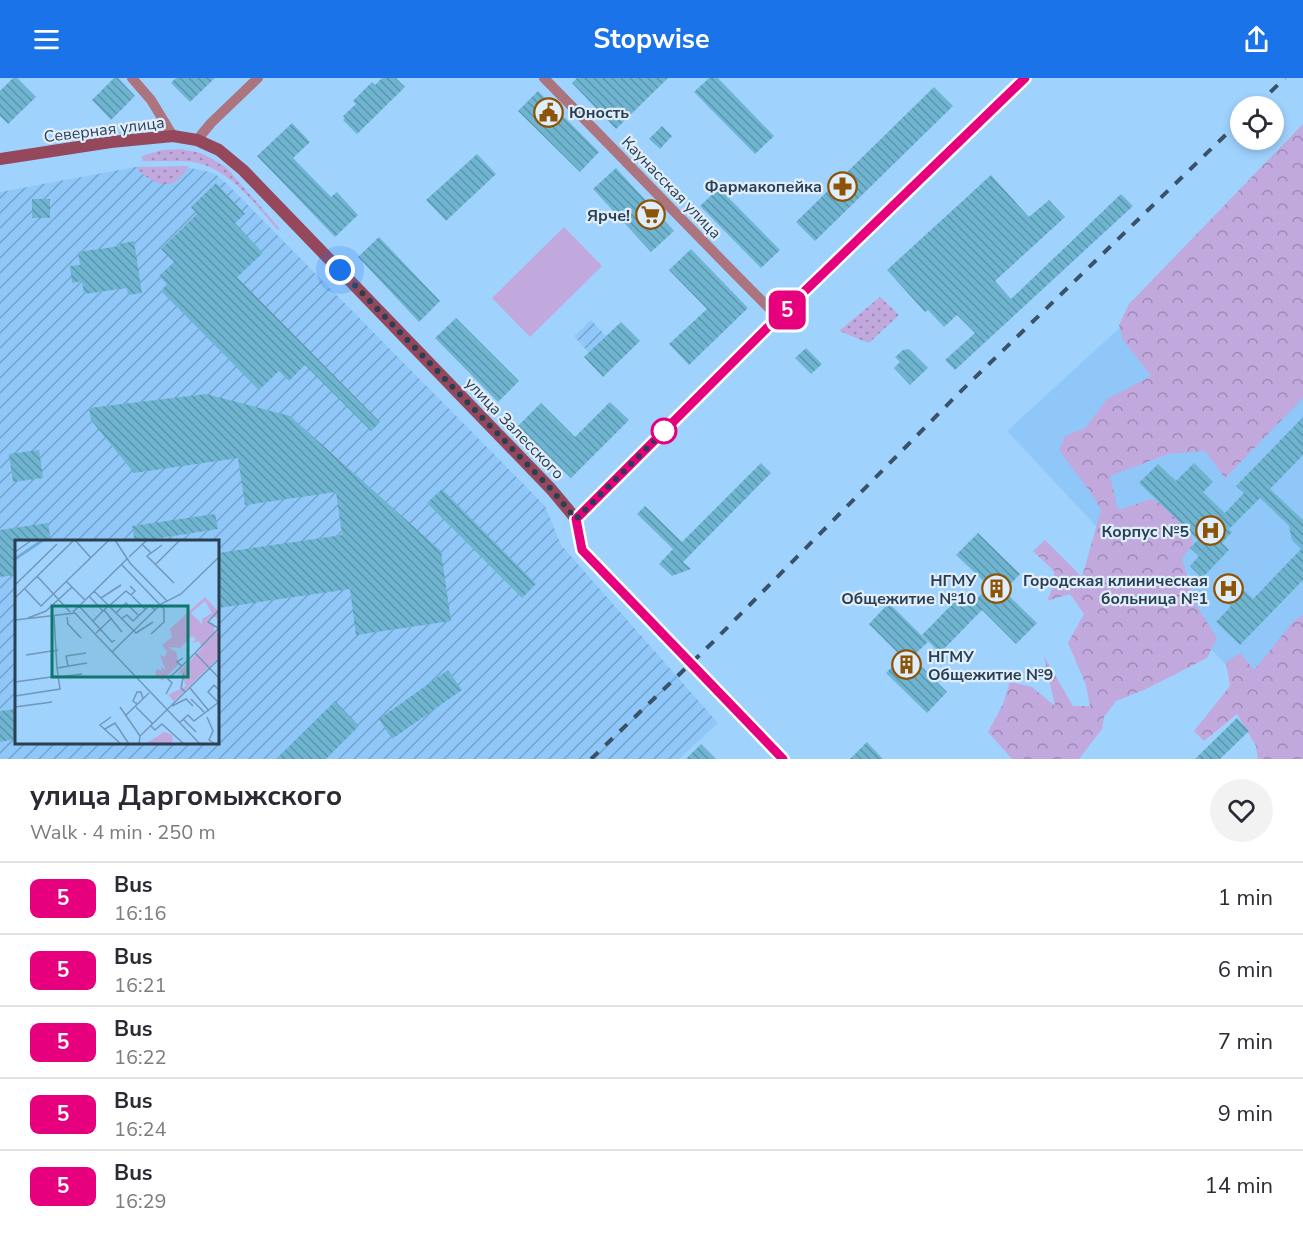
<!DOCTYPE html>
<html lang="en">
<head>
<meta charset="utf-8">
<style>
  body { margin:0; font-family:"Nunito Sans",sans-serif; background:#f2f2f3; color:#2b2b33; height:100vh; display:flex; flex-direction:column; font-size:22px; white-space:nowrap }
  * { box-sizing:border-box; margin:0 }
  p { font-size:20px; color:#7c7c81 }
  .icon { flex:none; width:33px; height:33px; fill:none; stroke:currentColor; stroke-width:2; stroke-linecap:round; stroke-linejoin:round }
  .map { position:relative; height:681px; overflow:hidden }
  .details { display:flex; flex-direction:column; background:#fff; flex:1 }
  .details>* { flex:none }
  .badge { padding:0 12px; border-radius:9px; font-size:21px; line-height:39px }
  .controls { position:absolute; left:1230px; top:18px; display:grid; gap:12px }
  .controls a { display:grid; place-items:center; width:54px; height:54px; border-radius:50%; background:#fff; box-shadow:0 3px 9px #0003; font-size:30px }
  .you { position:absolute; width:30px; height:30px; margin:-15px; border:4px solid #fff; border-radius:50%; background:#1a73e8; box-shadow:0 0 0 9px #1a73e833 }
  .map>.badge { position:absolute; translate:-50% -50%; box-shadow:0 0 0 3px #fff }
  .round { display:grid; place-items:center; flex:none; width:63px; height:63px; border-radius:32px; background:#f2f2f3 }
  .headline { display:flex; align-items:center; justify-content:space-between; height:102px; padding:0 30px }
  h1 { font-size:28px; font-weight:700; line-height:45px }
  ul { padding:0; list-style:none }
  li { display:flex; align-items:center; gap:18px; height:72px; padding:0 30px; border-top:2px solid #e1e1e2 }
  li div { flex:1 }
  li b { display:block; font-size:22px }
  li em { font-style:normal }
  li .badge { min-width:66px; font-weight:700; text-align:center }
  header { display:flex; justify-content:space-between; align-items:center; height:78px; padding:0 30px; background:#1a73e8; color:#fff; font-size:27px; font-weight:700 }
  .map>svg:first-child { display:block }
  .built { fill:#8fc7f8 }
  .industrial { fill:url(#industrial-furrows); fill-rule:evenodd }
  .grass { fill:url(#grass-dots) }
  .forest { fill:url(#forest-crowns) }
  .pitch { fill:#c1a8dd }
  .building { fill:url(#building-back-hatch) }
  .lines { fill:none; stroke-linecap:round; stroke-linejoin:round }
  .minor { stroke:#ab747f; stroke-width:10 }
  .tertiary { stroke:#ab747f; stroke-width:12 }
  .secondary { stroke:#95475b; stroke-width:12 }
  .rail { stroke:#3a5268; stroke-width:4; stroke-dasharray:10 10; stroke-linecap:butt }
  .line-casing { stroke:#fff; stroke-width:14 }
  .line { stroke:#e6007e; stroke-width:9 }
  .walk { stroke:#2a3f51; stroke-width:6; stroke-dasharray:0 10.8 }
  .stop-dot { fill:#fff; stroke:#e6007e; stroke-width:3 }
  .labels { text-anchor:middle; stroke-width:4.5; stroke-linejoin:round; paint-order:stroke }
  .poi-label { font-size:16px; font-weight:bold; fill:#2a3f51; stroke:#e0eefc; text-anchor:end }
  .street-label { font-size:16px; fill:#2a3f51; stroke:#e0eefc }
  .inset-river { fill:none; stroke:#71abde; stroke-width:3 }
  .inset-road { fill:none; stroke:#7197b9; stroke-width:1.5 }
  .view { fill:#0f766e; fill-opacity:0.15; stroke:#0f766e; stroke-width:3 }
  .inset-edge { fill:none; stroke:#2a3f51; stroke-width:3 }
</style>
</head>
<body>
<header><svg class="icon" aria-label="menu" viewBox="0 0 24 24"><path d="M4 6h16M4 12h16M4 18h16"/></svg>Stopwise<svg class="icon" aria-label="share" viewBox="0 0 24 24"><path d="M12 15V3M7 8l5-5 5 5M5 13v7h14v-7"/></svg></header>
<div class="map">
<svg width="1303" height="681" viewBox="0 0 1303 681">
  <defs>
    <pattern id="industrial-furrows" width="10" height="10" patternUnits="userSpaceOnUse" patternTransform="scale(1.5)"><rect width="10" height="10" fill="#8fc7f8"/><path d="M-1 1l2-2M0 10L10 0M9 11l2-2" fill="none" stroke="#75a3cb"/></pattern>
    <pattern id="grass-dots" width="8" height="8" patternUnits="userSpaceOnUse" patternTransform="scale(1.5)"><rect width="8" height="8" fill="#c1a8dd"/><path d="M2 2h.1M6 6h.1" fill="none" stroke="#9d8ab6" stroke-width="1.8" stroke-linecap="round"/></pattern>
    <pattern id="forest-crowns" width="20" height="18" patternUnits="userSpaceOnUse" patternTransform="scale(1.5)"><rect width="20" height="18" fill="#c1a8dd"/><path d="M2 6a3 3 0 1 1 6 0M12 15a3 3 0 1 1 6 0" fill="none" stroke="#9d8ab6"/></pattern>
    <pattern id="building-back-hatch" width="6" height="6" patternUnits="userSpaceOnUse" patternTransform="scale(1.5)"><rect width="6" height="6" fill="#6fb5d1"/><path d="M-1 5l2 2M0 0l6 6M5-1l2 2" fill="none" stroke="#5b95ac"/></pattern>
  </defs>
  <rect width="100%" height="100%" fill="#a0d2fe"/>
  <path class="built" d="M1303,82V669L1007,353Z"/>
  <g class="industrial">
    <path d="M135,89L191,90L214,95L227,106L545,428L561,467L718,645L679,681H0V114ZM16,464H218V664H16Z"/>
    <path d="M591,242L606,258L589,275L574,258Z"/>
  </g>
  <g class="grass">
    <path d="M181,71L201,75L226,89L280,151L278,152C255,127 230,90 193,84C177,82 159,84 143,83L142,78L162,72Z"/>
    <path d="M189,88C178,105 168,112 150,101C144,98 140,94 136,89Z"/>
    <path d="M880,219L899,237L869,265L839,253Z"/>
  </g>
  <g class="forest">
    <path d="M1303,46V320L1225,400L1205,373L1168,376L1110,398L1118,432L1152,421L1187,440L1193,466L1182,481L1195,525L1217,560L1207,580L1146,611L1116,623L1104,639L1102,651L1079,681H1012L988,654L1003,626L1010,604L1032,609L1055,628L1044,578L1073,628H1090L1086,607L1068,565L1084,536L1070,516L1047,523L1054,506V493L1033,473L1045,462L1082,499L1101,432L1091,415L1059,372L1065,358L1085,350L1107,321L1151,298L1123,262L1119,247L1129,226Z"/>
    <path d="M1303,537V681H1258L1256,668L1237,636L1204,663L1194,653L1230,608L1226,584L1240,575L1254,592L1292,545Z"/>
  </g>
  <path class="pitch" d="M564,149L602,188L530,259L492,220Z"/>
  <g class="building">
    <path d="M13,0H17L36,19L8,46L0,38V13Z"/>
    <path d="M114,0H118L135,18L111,42L92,22Z"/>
    <path d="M176,0H215L190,24L171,5Z"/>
    <path d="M382,0H396L405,9L357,56L343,42L345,40L343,38L356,26L353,23L372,4L375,7Z"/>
    <path d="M577,0H668L616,51L572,5Z"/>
    <path d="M709,0H718L774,58L755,76L694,14Z"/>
    <path d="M934,9L953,28L815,163L796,144Z"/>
    <path d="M538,13L599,74L580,94L518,33Z"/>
    <path d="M292,45L310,64L293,80L331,119L337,114L358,137L335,159L257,78Z"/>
    <path d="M662,48L672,58L660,71L649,61Z"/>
    <path d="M477,76L496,96L446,143L426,122Z"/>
    <path d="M616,90L674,153L651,174L593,111Z"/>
    <path d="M991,97L1029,139L1049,122L1065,139L995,203L1011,221L1121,116L1133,128L955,292L945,282L975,255L957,237L944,249L928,232L925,234L887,192Z"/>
    <path d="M216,105L245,136L235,145L263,175L237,199L380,344L371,353L305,287L289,303L279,293L259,312L161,213L167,206L159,198L174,184L161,171L197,136L191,129Z"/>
    <path d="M719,110L780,172L761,190L700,128Z"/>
    <rect x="32" y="121" width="18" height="19"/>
    <path d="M379,159L440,223L419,244L358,179Z"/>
    <path d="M134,163L142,215L128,217L127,210L84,216L82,203L72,205L70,188L80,187L78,174L120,168L119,166Z"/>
    <path d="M691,171L748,230L689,287L669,266L707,231L669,192Z"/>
    <path d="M456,240L519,303L498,324L435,260Z"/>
    <path d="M621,244L640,263L603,299L584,279Z"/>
    <path d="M806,270L822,286L811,296L795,280Z"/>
    <path d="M909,271L928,290L910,307L894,290L900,284L895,279L903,272Z"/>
    <path d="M206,316L290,338L441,473L451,543L356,557L350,511L218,530V475L342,457L336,414L245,427L238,380L134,395L91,342L89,330Z"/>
    <path d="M610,324L629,342L571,400L518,348L541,325L575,359Z"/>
    <path d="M1303,339V377L1270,411L1303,442V502L1240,567L1216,544L1231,528L1216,515L1231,500L1253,521L1301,471L1292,462L1289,448L1260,420L1229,451L1232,454L1222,465L1229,472L1202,500L1190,488L1199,478L1190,470L1198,462L1139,405L1158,386L1176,403L1194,385L1213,404L1203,414L1225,435L1244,415L1236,408Z"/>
    <path d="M39,372L43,400L13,404L9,376Z"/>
    <path d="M761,385L771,395L683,484L691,491L672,498L659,486L673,471L637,436L645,428L682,464Z"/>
    <path d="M442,411L536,506L522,520L427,425Z"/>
    <path d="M215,436L218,451L135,464L132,448Z"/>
    <path d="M48,445L51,464H16V497L0,499V452Z"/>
    <path d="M978,455L1020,496L1004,513L1037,545L1016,566L982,532L940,575L922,557L964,514L974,524L989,508L956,477Z"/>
    <path d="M889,525L928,564L912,579L947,614L927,635L886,595L902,579L869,546Z"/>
    <path d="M448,592L462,612L392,661L379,641Z"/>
    <path d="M335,623L359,648L326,681H276Z"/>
    <path d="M16,631V661L0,664V633Z"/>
    <path d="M1237,640L1249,653L1220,681H1195Z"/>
    <path d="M867,664L883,681H850Z"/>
    <path d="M701,666L716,681H686Z"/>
  </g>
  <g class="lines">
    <g class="minor">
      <path d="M132,0L151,22L173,58"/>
      <path d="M544,0C619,76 693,154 768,229L779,239"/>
      <path d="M197,62L211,45L258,0"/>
    </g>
    <path class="tertiary" d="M576,441L779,239L1025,0"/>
    <path class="secondary" d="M0,81L111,64L173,58L197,62L219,72L243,92L551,411L576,441L582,472L783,681"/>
    <g class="rail">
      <path d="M1256,28L1285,0"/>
      <path d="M591,681L712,565L959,315L1240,43"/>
    </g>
  </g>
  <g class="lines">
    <defs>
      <path id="line" d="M783,681L582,472L576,441L779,238L1025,0"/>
    </defs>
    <use href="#line" class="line-casing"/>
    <use href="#line" class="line"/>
    <path class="walk" d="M340,192L551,411L576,441L669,348L664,353"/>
  </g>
  <defs>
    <symbol id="civic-ring" viewBox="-11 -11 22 22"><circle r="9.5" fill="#e0eefc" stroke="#8b5407" stroke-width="1.5"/><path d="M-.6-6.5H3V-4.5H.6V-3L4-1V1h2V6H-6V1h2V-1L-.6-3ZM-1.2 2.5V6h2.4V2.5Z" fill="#8b5407"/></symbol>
    <symbol id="pharmacy-ring" viewBox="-11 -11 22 22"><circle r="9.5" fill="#e0eefc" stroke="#8b5407" stroke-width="1.5"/><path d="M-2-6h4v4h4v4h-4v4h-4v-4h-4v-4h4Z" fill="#8b5407"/></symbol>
    <symbol id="supermarket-ring" viewBox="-11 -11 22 22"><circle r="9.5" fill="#e0eefc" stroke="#8b5407" stroke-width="1.5"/><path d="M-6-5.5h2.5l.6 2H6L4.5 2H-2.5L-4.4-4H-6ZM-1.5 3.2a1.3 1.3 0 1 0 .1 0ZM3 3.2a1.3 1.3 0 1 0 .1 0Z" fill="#8b5407"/></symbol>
    <symbol id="hospital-ring" viewBox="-11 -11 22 22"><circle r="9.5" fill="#e0eefc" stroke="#8b5407" stroke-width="1.5"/><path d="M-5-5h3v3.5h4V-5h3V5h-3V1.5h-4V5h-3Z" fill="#8b5407"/></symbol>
    <symbol id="building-ring" viewBox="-11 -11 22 22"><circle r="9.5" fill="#e0eefc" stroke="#8b5407" stroke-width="1.5"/><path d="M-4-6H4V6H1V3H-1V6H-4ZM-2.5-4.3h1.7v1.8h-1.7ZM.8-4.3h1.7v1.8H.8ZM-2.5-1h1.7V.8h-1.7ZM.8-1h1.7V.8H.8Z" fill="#8b5407"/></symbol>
  </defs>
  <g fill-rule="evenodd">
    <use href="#civic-ring" x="532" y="18" width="33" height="33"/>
    <use href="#pharmacy-ring" x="826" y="92" width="33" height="33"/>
    <use href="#supermarket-ring" x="634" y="120" width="33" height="33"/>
    <use href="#hospital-ring" x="1194" y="436" width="33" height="33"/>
    <use href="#building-ring" x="980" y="494" width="33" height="33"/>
    <use href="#hospital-ring" x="1212" y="494" width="33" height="33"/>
    <use href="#building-ring" x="890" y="570" width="33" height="33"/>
  </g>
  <circle class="stop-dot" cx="664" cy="353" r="12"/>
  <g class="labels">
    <g class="poi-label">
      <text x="569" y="40" text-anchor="start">Юность</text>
      <text x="822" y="114">Фармакопейка</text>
      <text x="630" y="143">Ярче!</text>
      <text x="1189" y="459">Корпус №5</text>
      <text x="976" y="508">НГМУ<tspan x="976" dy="18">Общежитие №10</tspan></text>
      <text x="1208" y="508">Городская клиническая<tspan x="1208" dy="18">больница №1</tspan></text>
      <text x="928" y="584" text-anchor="start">НГМУ<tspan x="928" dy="18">Общежитие №9</tspan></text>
    </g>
    <g class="street-label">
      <text transform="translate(104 51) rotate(-7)" y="6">Северная улица</text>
      <text transform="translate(672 109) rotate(46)" y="6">Каунасская улица</text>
      <text transform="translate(515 350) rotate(46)" y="6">улица Залесского</text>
    </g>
  </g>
  <g transform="translate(15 462)">
    <rect width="204" height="204" fill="#a0d2fe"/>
    <path d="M190,57L202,70L204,79L198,76L192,81L199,84V91L204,94V117L159,161L153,155L171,146L166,133L162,134L187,108L184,101L177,103L181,99L177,96L165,108L153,107L161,112L164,124L147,141L140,134L142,129L147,131L146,126L151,131L145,115L150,117L152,111L147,105L157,97L155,89ZM190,61L197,73L187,79V84L176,73Z" fill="#c1a8dd" fill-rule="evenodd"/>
    <path d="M149,192L157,195L158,204H130Z" fill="#c1a8dd"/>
    <path class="inset-river" d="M0,19L28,0"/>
    <path class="inset-road" d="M60,0L76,18M100,0L115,23L152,61M127,4L136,13L147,5M0,12L17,0M136,13L132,16L159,43M114,17L132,0M107,25L149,69V82L136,94M140,25L165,0M22,36L55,72M51,41L70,60M0,45L42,4M10,49L26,66L94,0M79,51L121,93L138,82M74,56L88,71M117,56L130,69M0,58L59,0M86,58L106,45M64,66L97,102L100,100M94,66L111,51L116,55L120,51L115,46M89,70L107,92M58,72L113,18M101,73L111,63L123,75M39,76L42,128L72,123M52,77L53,84L66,98M13,78L31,71L57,47M106,79L112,75L118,81L135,65L140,70M0,80L60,73L185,204M78,81L93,66M203,88L193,82L204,70M81,93L97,78M97,112L146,64L166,54L204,17M180,113L203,89M11,115L43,110M168,118L162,122L167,126L180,113L204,138M53,126L51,116L71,113M169,133L166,148L170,152M43,137L67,134M0,142L43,136M175,148L194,171M151,154L157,143L153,139L167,126M0,156L45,149L42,128M176,159L189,172M203,162L193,152L199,145L204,150M122,164L118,161L122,152H126L128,159M157,166L171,159L178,166M0,167L37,162M105,167L125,196M121,167L138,184M110,176L134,153M96,177L85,185L106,204M192,177L198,191L194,200L200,204M168,179L181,192M164,183L173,175L179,181L204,162M136,186L140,190L147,184L169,204M90,189L100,183L114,204M124,204L125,196L204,119"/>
    <path class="view" d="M37,66H173V137H37Z"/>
    <rect width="204" height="204" class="inset-edge"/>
  </g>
</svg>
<div class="controls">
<a><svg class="icon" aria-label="locate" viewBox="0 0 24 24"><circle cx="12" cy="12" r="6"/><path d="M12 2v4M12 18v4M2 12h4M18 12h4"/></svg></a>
</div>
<div class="you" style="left:340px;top:192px"></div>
<b class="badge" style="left:787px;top:232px;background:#e6007e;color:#fff">5</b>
</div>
<section class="details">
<div class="headline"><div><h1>улица Даргомыжского</h1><p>Walk · 4 min · 250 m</p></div><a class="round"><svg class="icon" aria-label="heart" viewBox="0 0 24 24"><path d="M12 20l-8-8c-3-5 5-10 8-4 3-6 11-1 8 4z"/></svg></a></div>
<ul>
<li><span class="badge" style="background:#e6007e;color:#fff">5</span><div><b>Bus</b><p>16:16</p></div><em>1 min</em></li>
<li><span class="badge" style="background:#e6007e;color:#fff">5</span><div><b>Bus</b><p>16:21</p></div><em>6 min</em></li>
<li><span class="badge" style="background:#e6007e;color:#fff">5</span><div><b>Bus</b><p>16:22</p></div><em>7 min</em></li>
<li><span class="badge" style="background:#e6007e;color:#fff">5</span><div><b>Bus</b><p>16:24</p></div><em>9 min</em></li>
<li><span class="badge" style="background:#e6007e;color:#fff">5</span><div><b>Bus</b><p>16:29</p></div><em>14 min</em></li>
</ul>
</section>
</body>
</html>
